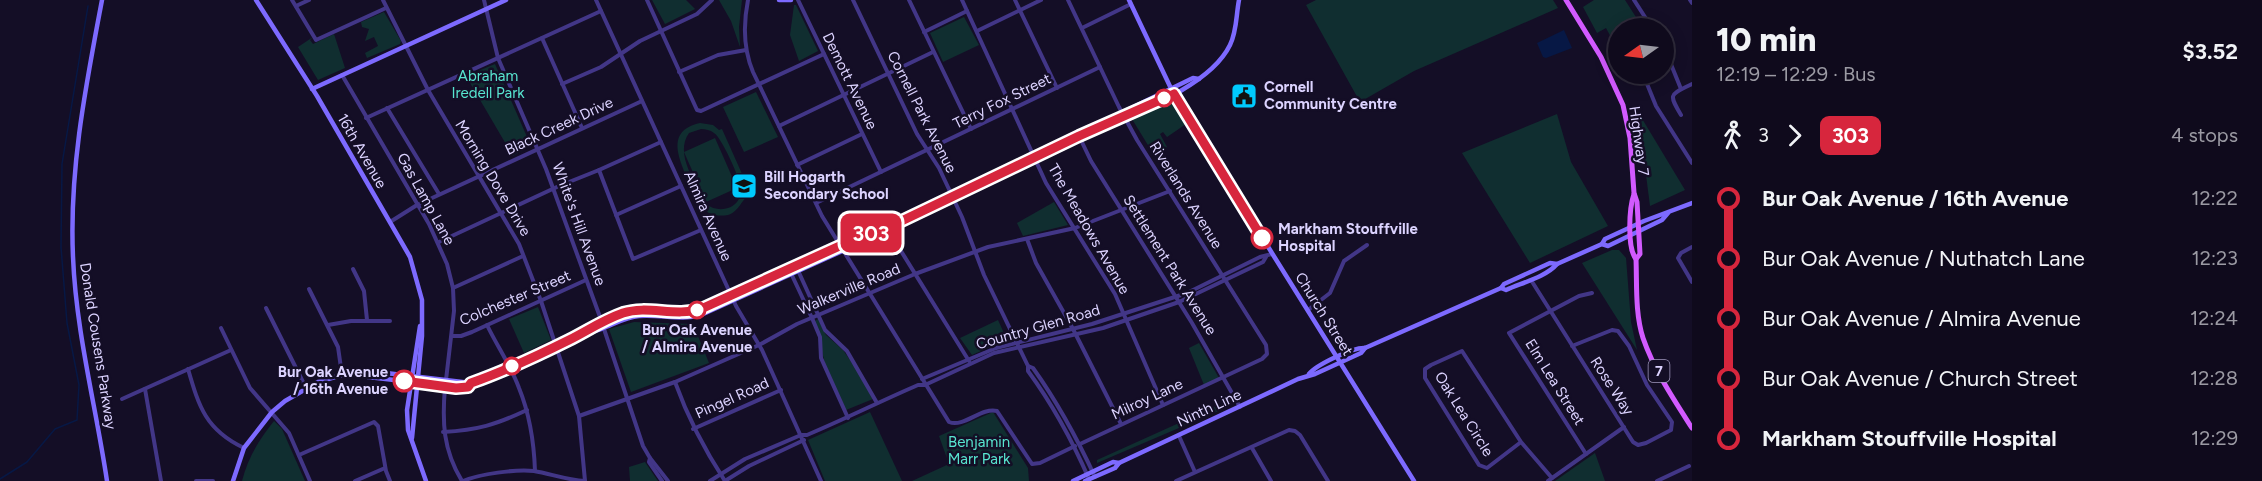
<!DOCTYPE html>
<html lang="en">
<head>
<meta charset="utf-8">
<style>
  body { margin:0; font-family:Figtree,sans-serif; background:#181325; color:#f1f3f6; height:100vh; display:flex; flex-direction:column; font-size:22px; white-space:nowrap }
  * { box-sizing:border-box; margin:0 }
  p { font-size:20px; color:#9b9aa3 }
  .icon { flex:none; width:33px; height:33px; fill:none; stroke:currentColor; stroke-width:2; stroke-linecap:round; stroke-linejoin:round }
  .map { position:relative; flex:1; overflow:hidden }
  .sheet { display:flex; flex-direction:column; background:#0f0a1c; width:570px }
  .sheet>* { flex:none }
  .badge { padding:0 12px; border-radius:9px; font-size:21px; line-height:39px }
  .needle { width:39px; rotate:256deg }
  .tools { position:absolute; left:1608px; top:18px; display:grid; gap:12px }
  .tools a { display:grid; place-items:center; width:66px; height:66px; border-radius:50%; background:#0f0a1c; box-shadow:0 3px 15px #0003,0 0 0 2px #2f2b3b; font-size:30px }
  .map>.badge { position:absolute; translate:-50% -50%; box-shadow:0 0 0 3px #fff }
  .legs { display:flex; align-items:center; gap:9px; height:66px; padding:0 24px; font-size:20px }
  .legs p { margin-inline-start:auto }
  .head { display:flex; align-items:center; justify-content:space-between; height:102px; padding:0 24px }
  h1 { font-size:33px; font-weight:800; line-height:45px }
  ul { padding:0 24px; list-style:none }
  li { display:flex; align-items:center; gap:21px; height:60px; font-size:22px }
  li i { display:grid; place-items:center; width:9px; height:100%; margin:0 8px; background:currentColor }
  li i::after { content:''; width:15px; height:15px; margin:-8px; border:4px solid; border-radius:50%; background:#0f0a1c }
  li p { margin-inline-start:auto }
  li:first-child i { background:linear-gradient(#0000 50%,currentColor 0) }
  li:last-child i { background:linear-gradient(currentColor 50%,#0000 0) }
  main { display:flex; flex:1; min-height:0 }
  .map>svg:first-child { display:block }
  .green { fill:#102e30; fill-rule:evenodd }
  .water { fill:#071845 }
  .lines { fill:none; stroke-linecap:round; stroke-linejoin:round }
  .stream { stroke:#071845; stroke-width:1.5 }
  .street { stroke:#423687; stroke-width:4 }
  .secondary { stroke:#7d6aff; stroke-width:4.5 }
  .primary { stroke:#d25aff; stroke-width:5 }
  .line-1-casing { stroke:#fff; stroke-width:14 }
  .line-1 { stroke:#d7263d; stroke-width:9 }
  .stop-1-dot { fill:#fff; stroke:#d7263d; stroke-width:3 }
  .labels { text-anchor:middle; stroke-width:5; stroke-linejoin:round; paint-order:stroke }
  .shield { fill:#140e26; stroke:#a098be; stroke-width:1.5 }
  .shield-label { font-size:14px; font-weight:bold; fill:#dcd3ff }
  .park-label { font-size:15px; fill:#58e5d0; stroke:#140e26 }
  .street-label { font-size:15px; fill:#dcd3ff; stroke:#140e26 }
  .poi-label { font-size:15px; font-weight:bold; fill:#dcd3ff; stroke:#140e26; text-anchor:start }
  .stop-label { font-size:15px; font-weight:bold; fill:#dcd3ff; stroke:#140e26; text-anchor:start }
</style>
</head>
<body>
<main>
<div class="map">
<svg width="1692" height="481" viewBox="0 0 1692 481">
  <rect width="100%" height="100%" fill="#140e26"/>
  <g class="green">
    <path d="M652,0H686L695,9L665,24Z"/>
    <path d="M719,0H742L739,27L740,47L731,21Z"/>
    <path d="M1316,0H1553L1558,8L1414,71L1360,102L1306,5Z"/>
    <path d="M1594,0H1625L1641,25L1634,28H1618V37L1613,41L1606,28L1597,33L1583,7Z"/>
    <path d="M794,5H796L818,51L799,61L790,35Z"/>
    <path d="M384,12L401,41L400,44L367,58L365,53L378,46L374,37L365,41L369,29L362,27L361,22Z"/>
    <path d="M964,17L979,45L943,62L930,33Z"/>
    <path d="M334,34L345,68L318,80L298,47L313,37L310,40L313,44Z"/>
    <path d="M495,64L531,146L513,156L466,76Z"/>
    <path d="M756,92L778,137L744,152L723,107Z"/>
    <path d="M1171,100L1186,124L1167,137L1163,132L1160,134L1167,147L1154,155L1132,119Z"/>
    <path d="M1638,112L1685,190L1650,206Z"/>
    <path d="M1557,114L1571,162L1608,226L1530,263L1462,153Z"/>
    <path d="M700,123L713,125L719,130L722,129L751,194C741,199 740,211 728,215C722,216 715,216 709,213C698,207 694,193 689,183C680,160 664,131 700,123ZM701,129C706,129 710,130 714,133C722,138 739,177 741,187C743,208 720,215 706,204C696,183 674,154 689,133Z"/>
    <path d="M715,138L737,188L706,202L684,152Z"/>
    <path d="M1054,202L1068,225L1023,236L1017,223Z"/>
    <path d="M1612,250H1619L1626,258L1631,322L1637,350L1582,263Z"/>
    <path d="M538,307L551,340L524,353L509,319Z"/>
    <path d="M818,319L826,335L843,350L861,376L873,399L846,410L825,364L815,321Z"/>
    <path d="M998,320L1008,342L992,346L972,355L960,338Z"/>
    <path d="M634,322L693,324L709,363L631,392L609,329Z"/>
    <path d="M1199,343L1219,378L1204,385L1189,348Z"/>
    <path d="M1230,400L1231,404L1228,407L1097,463V460Z"/>
    <path d="M870,412L902,481H825L808,440Z"/>
    <path d="M993,412L1028,468L1029,481H912L949,464L939,436Z"/>
    <path d="M274,421L282,429L305,481H242C248,457 259,440 274,421Z"/>
    <path d="M1595,453L1605,481H1555Z"/>
    <path d="M645,462L658,481H630L629,467Z"/>
  </g>
  <path class="water" d="M1564,30L1572,48L1546,58L1543,57L1537,43Z"/>
  <g class="lines">
    <path class="stream" d="M0,479L27,462L55,429L77,420L79,385L67,323L61,247L62,164L88,6"/>
    <g class="street">
      <path d="M292,0L316,40L386,8"/>
      <path d="M383,0L428,90L519,244L541,301L579,416L585,481"/>
      <path d="M484,0L498,58L546,169L600,317L643,446L650,458L649,462L662,481"/>
      <path d="M596,0L736,306L762,350L821,481"/>
      <path d="M647,0L697,110L701,111L824,54"/>
      <path d="M748,0C743,25 743,48 753,72L822,216L949,422C964,428 981,407 997,411L1032,464L1040,463L1075,446"/>
      <path d="M798,0L881,172"/>
      <path d="M853,0L917,134L939,168L962,217L984,275L1028,366V371C1053,405 1072,440 1089,479"/>
      <path d="M909,0L971,129"/>
      <path d="M962,0L1046,183L1115,294L1163,405"/>
      <path d="M1015,0L1057,88"/>
      <path d="M1068,0L1119,107L1137,140L1261,337L1266,345L1267,354L1262,359L1080,444"/>
      <path d="M1634,0L1652,28"/>
      <path d="M1690,0L1692,3"/>
      <path d="M296,6L309,0"/>
      <path d="M1082,28L1131,4"/>
      <path d="M977,31L1041,0"/>
      <path d="M924,32L967,11"/>
      <path d="M542,38L582,128"/>
      <path d="M1664,47L1681,89"/>
      <path d="M679,72L718,55L746,50"/>
      <path d="M1643,74L1656,106L1692,163"/>
      <path d="M342,75L429,224L447,264L453,288L454,311L446,380"/>
      <path d="M562,84L601,67L640,41L697,14L712,0"/>
      <path d="M387,108L439,194"/>
      <path d="M1681,115C1668,93 1670,95 1692,84"/>
      <path d="M366,118L601,11"/>
      <path d="M779,126L933,52"/>
      <path d="M1079,136L1091,161L1192,323L1240,407"/>
      <path d="M797,165L862,134"/>
      <path d="M599,170L661,142"/>
      <path d="M816,203L1100,67"/>
      <path d="M616,215L681,186"/>
      <path d="M390,222L417,205L642,101"/>
      <path d="M889,227L901,251L969,361"/>
      <path d="M1027,239L1036,263L1073,329L1121,424"/>
      <path d="M439,242L559,186L599,170L633,259L701,230"/>
      <path d="M1692,247L1681,253L1678,258L1692,282"/>
      <path d="M796,266L825,330L847,351L877,403"/>
      <path d="M353,269L364,291L367,320"/>
      <path d="M789,269L812,318L820,337L821,358L848,418"/>
      <path d="M1531,280L1633,442L1638,445L1646,443L1671,430L1672,422L1647,385L1629,346L1618,331L1612,330L1572,346"/>
      <path d="M453,288L523,256"/>
      <path d="M309,289L338,347L342,375"/>
      <path d="M266,308L306,388"/>
      <path d="M1308,310L1330,293L1344,261L1367,245"/>
      <path d="M328,325L351,321H390"/>
      <path d="M487,325C497,346 511,366 519,388C530,415 534,442 535,471"/>
      <path d="M221,328L250,388L289,433L310,481"/>
      <path d="M453,336H461L472,332L586,280"/>
      <path d="M1028,366L1033,368C1058,403 1077,438 1095,477"/>
      <path d="M188,369C199,407 206,430 244,448"/>
      <path d="M922,379L996,348L1092,324L1187,293L1260,257L1272,254"/>
      <path d="M675,382C688,418 704,449 725,481"/>
      <path d="M445,387C442,422 443,450 462,481"/>
      <path d="M145,389L161,481"/>
      <path d="M122,399L231,350"/>
      <path d="M579,416L675,382L759,345L797,324L915,274L988,247L1075,228L1170,191"/>
      <path d="M693,429L781,390"/>
      <path d="M443,432C478,430 495,425 527,410"/>
      <path d="M1179,436L1195,472"/>
      <path d="M1521,442L1462,351L1431,365L1425,369V378L1479,465L1487,468L1521,442L1552,478"/>
      <path d="M1252,448L1271,481"/>
      <path d="M1586,454L1509,333L1579,296L1592,293"/>
      <path d="M299,455L374,422L378,426L386,471L390,481"/>
      <path d="M650,458L668,481"/>
      <path d="M196,481H213"/>
      <path d="M355,481L385,468"/>
      <path d="M463,481C480,474 515,469 534,471C551,474 567,480 585,481"/>
      <path d="M710,481L745,459L801,435H807C845,419 881,401 918,385H925L994,353L1103,328L1179,302L1263,262L1266,257"/>
      <path d="M725,481L749,466L804,440"/>
      <path d="M1176,481L1289,430L1295,431L1300,435L1328,481"/>
      <path d="M1548,481L1624,427"/>
      <path d="M1657,481L1689,466"/>
    </g>
    <g class="secondary">
      <path d="M102,0C86,85 69,169 73,257C76,332 96,407 107,481"/>
      <path d="M256,0L317,96L410,257L422,300V336L412,438"/>
      <path d="M779,0H791"/>
      <path d="M1129,0L1176,99L1414,481"/>
      <path d="M312,89L506,0"/>
      <path d="M1085,133L1090,128L1193,78L1199,79"/>
      <path d="M1602,244L1605,239L1644,221L1692,203"/>
      <path d="M1501,288L1506,290C1521,283 1546,277 1557,264L1602,244L1608,246L1662,220L1668,213"/>
      <path d="M420,326L407,410L408,430L426,481"/>
      <path d="M584,332C603,333 620,317 639,316C660,314 681,321 701,315L860,243L883,230"/>
      <path d="M361,373L368,377L464,388L471,383C505,371 537,356 569,340C587,330 603,320 623,313C648,305 675,317 701,309L855,239L886,228L1085,133L1091,132C1133,113 1209,88 1230,45C1237,31 1236,15 1239,0"/>
      <path d="M1309,374C1316,365 1353,347 1365,348L1501,288L1504,284L1550,263L1557,264"/>
      <path d="M233,481L244,448L272,412L285,401L318,382L342,375L369,371L471,383"/>
      <path d="M1073,481L1113,462L1119,463"/>
      <path d="M1085,481L1115,468L1119,463L1298,379L1315,374L1361,353L1365,348"/>
    </g>
    <g class="primary">
      <path d="M1566,0L1601,57L1623,105L1630,138L1634,193L1637,202L1640,254L1636,259"/>
      <path d="M1634,194C1629,208 1627,248 1636,259C1637,285 1635,313 1643,338C1654,370 1674,400 1692,428"/>
    </g>
  </g>
  <g class="lines">
    <defs>
      <path id="line-1" d="M404,381L456,388L468,387L471,383C505,371 537,356 569,340C587,331 603,320 623,313C648,305 675,317 701,309L855,239L889,227L1079,136L1174,94L1262,238"/>
    </defs>
    <use href="#line-1" class="line-1-casing"/>
    <use href="#line-1" class="line-1"/>
  </g>
  <defs>
    <symbol id="civic-square" viewBox="-11 -11 22 22"><rect x="-9" y="-9" width="18" height="18" rx="4" fill="#00cafe" stroke="#140e26"/><path d="M-.6-6.5H3V-4.5H.6V-3L4-1V1h2V6H-6V1h2V-1L-.6-3ZM-1.2 2.5V6h2.4V2.5Z" fill="#111"/></symbol>
    <symbol id="school-square" viewBox="-11 -11 22 22"><rect x="-9" y="-9" width="18" height="18" rx="4" fill="#00cafe" stroke="#140e26"/><path d="M0-5L7-2L0 1L-7-2ZM-4 1L0 2.5L4 1V4Q0 6-4 4Z" fill="#111"/></symbol>
  </defs>
  <g fill-rule="evenodd">
    <use href="#civic-square" x="1229" y="81" width="30" height="30"/>
    <use href="#school-square" x="729" y="171" width="30" height="30"/>
  </g>
  <g class="stop-1-dot">
    <circle cx="1164" cy="98" r="8"/>
    <circle cx="1262" cy="238" r="10"/>
    <circle cx="697" cy="310" r="8"/>
    <circle cx="512" cy="366" r="8"/>
    <circle cx="404" cy="381" r="10"/>
  </g>
  <g class="labels">
    <rect class="shield" x="1648.5" y="360" width="21" height="22" rx="4.5"/>
    <g class="shield-label">
      <text x="1659" y="376">7</text>
    </g>
    <g class="park-label">
      <text x="488" y="81">Abraham<tspan x="488" dy="17">Iredell Park</tspan></text>
      <text x="979" y="447">Benjamin<tspan x="979" dy="17">Marr Park</tspan></text>
    </g>
    <g class="street-label">
      <text transform="translate(850 81) rotate(64)" y="5">Demott Avenue</text>
      <text transform="translate(1002 101) rotate(-26)" y="5">Terry Fox Street</text>
      <text transform="translate(922 112) rotate(63)" y="5">Cornell Park Avenue</text>
      <text transform="translate(559 126) rotate(-25)" y="5">Black Creek Drive</text>
      <text transform="translate(1639 141) rotate(82)" y="5">Highway 7</text>
      <text transform="translate(362 151) rotate(60)" y="5">16th Avenue</text>
      <text transform="translate(493 178) rotate(59)" y="5">Morning Dove Drive</text>
      <text transform="translate(1186 195) rotate(58)" y="5">Riverlands Avenue</text>
      <text transform="translate(426 199) rotate(61)" y="5">Gas Lamp Lane</text>
      <text transform="translate(708 216) rotate(66)" y="5">Almira Avenue</text>
      <text transform="translate(579 224) rotate(70)" y="5">White's Hill Avenue</text>
      <text transform="translate(1089 229) rotate(60)" y="5">The Meadows Avenue</text>
      <text transform="translate(1170 265) rotate(58)" y="5">Settlement Park Avenue</text>
      <text transform="translate(849 289) rotate(-23)" y="5">Walkerville Road</text>
      <text transform="translate(515 298) rotate(-23)" y="5">Colchester Street</text>
      <text transform="translate(1324 314) rotate(58)" y="5">Church Street</text>
      <text transform="translate(1038 327) rotate(-16)" y="5">Country Glen Road</text>
      <text transform="translate(98 346) rotate(81)" y="5">Donald Cousens Parkway</text>
      <text transform="translate(1555 382) rotate(58)" y="5">Elm Lea Street</text>
      <text transform="translate(1612 386) rotate(57)" y="5">Rose Way</text>
      <text transform="translate(732 398) rotate(-24)" y="5">Pingel Road</text>
      <text transform="translate(1147 399) rotate(-25)" y="5">Milroy Lane</text>
      <text transform="translate(1209 408) rotate(-25)" y="5">Ninth Line</text>
      <text transform="translate(1464 414) rotate(58)" y="5">Oak Lea Circle</text>
    </g>
    <g class="poi-label">
      <text x="1264" y="92">Cornell<tspan x="1264" dy="17">Community Centre</tspan></text>
      <text x="764" y="182">Bill Hogarth<tspan x="764" dy="17">Secondary School</tspan></text>
    </g>
    <g class="stop-label">
      <text x="1278" y="234">Markham Stouffville<tspan x="1278" dy="17">Hospital</tspan></text>
      <text x="697" y="335" text-anchor="middle">Bur Oak Avenue<tspan x="697" dy="17">/ Almira Avenue</tspan></text>
      <text x="388" y="377" text-anchor="end">Bur Oak Avenue<tspan x="388" dy="17">/ 16th Avenue</tspan></text>
    </g>
  </g>
</svg>
<div class="tools">
<a><svg class="needle" viewBox="-14 -14 28 28"><path d="M0-13l5 13h-10z" fill="#e53935"/><path d="M0 13l5-13h-10z" fill="#9b9aa3"/></svg></a>
</div>
<b class="badge" style="left:871px;top:233px;background:#d7263d;color:#fff">303</b>
</div>
<section class="sheet">
<div class="head"><div><h1>10 min</h1><p>12:19 – 12:29 · Bus</p></div><b>$3.52</b></div>
<div class="legs"><svg class="icon" aria-label="walk" viewBox="0 0 24 24"><circle cx="13" cy="4" r="2"/><path d="M13 8l-2 6 4 7M11 14l-3 7M7 12l3-4h3l4 4"/></svg>3<svg class="icon" aria-label="forward" viewBox="0 0 24 24"><path d="M9 5l7 7-7 7"/></svg><b class="badge" style="background:#d7263d;color:#fff">303</b><p>4 stops</p></div>
<ul>
<li><i style="color:#d7263d"></i><b>Bur Oak Avenue / 16th Avenue</b><p>12:22</p></li>
<li><i style="color:#d7263d"></i><span>Bur Oak Avenue / Nuthatch Lane</span><p>12:23</p></li>
<li><i style="color:#d7263d"></i><span>Bur Oak Avenue / Almira Avenue</span><p>12:24</p></li>
<li><i style="color:#d7263d"></i><span>Bur Oak Avenue / Church Street</span><p>12:28</p></li>
<li><i style="color:#d7263d"></i><b>Markham Stouffville Hospital</b><p>12:29</p></li>
</ul>
</section>
</main>
</body>
</html>
